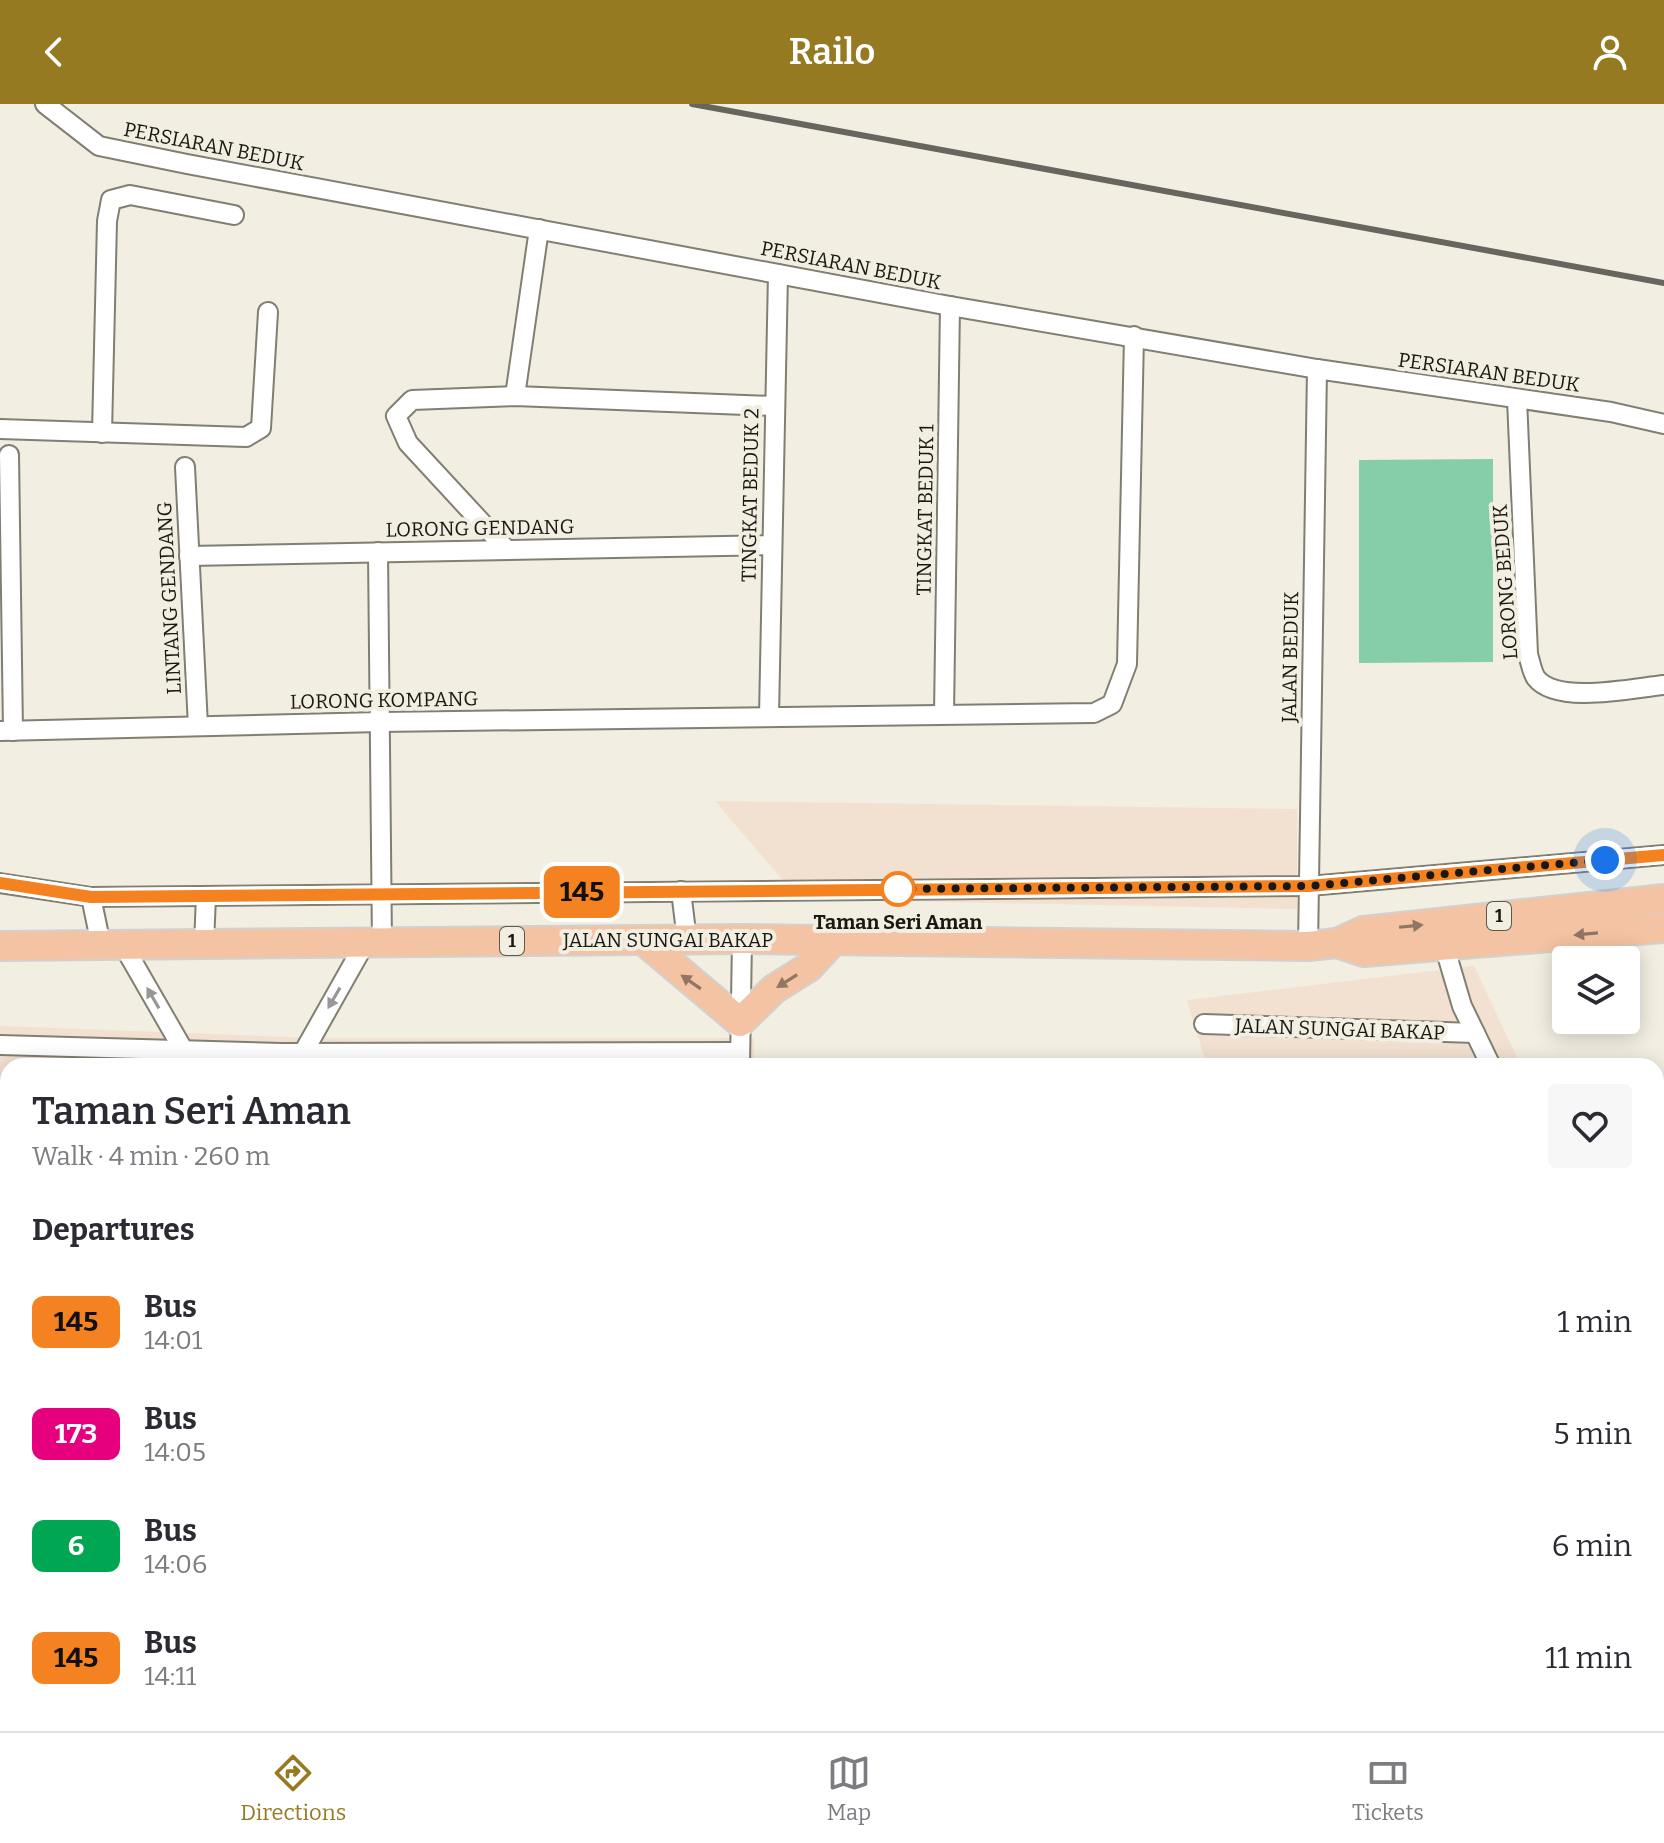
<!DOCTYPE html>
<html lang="en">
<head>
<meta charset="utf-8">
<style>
  body { margin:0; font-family:Bitter,serif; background:#f7f7f7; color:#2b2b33; height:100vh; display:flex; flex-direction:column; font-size:30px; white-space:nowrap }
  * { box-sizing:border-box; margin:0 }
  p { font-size:26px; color:#7c7c81 }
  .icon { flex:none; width:44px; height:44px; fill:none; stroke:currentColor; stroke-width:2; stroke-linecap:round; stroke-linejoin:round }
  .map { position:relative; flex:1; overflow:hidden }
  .side { position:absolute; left:0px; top:954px; width:1664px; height:674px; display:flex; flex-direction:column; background:#fff; border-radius:24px 24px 0 0; box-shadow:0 4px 20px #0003 }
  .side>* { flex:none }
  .badge { padding:0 16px; border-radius:12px; font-size:28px; line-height:52px }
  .fabs { position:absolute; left:1552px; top:842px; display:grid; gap:16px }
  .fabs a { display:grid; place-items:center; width:88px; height:88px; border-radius:8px; background:#fff; box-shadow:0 4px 20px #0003; font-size:40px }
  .you { position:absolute; width:40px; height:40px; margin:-20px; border:6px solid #fff; border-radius:50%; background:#1a73e8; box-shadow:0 0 0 12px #1a73e833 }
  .map>.badge { position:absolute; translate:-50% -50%; box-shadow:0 0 0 4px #fff }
  h2 { padding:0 32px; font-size:30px; line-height:72px }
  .round { display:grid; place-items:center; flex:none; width:84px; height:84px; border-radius:8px; background:#f7f7f7 }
  .summary { display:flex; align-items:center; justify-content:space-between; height:136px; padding:0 32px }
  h1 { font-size:38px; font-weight:600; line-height:60px }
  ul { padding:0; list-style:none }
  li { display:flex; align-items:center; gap:24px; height:112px; padding:0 32px }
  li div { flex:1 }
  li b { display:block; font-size:30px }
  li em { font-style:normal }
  li .badge { min-width:88px; font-weight:700; text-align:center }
  header { display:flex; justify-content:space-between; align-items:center; height:104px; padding:0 32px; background:#967a21; color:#fff; font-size:36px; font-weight:600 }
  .tab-bar { display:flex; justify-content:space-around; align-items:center; height:112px; border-top:2px solid #e1e1e2; background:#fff; font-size:22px; color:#7c7c81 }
  .tab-bar a { display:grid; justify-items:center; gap:4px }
  .tab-bar .current { color:#967a21 }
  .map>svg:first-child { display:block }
  .commercial { fill:#f2e1d0 }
  .park { fill:url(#park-crowns) }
  .pitch { fill:#86cea9 }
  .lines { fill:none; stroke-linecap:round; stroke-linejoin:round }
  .minor-casing { stroke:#817e72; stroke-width:22 }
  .highway-casing { stroke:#d1d1d0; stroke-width:32 }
  .minor { stroke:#fff; stroke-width:18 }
  .highway { stroke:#f4c3a3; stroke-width:28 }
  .rail { stroke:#67655d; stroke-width:6 }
  .oneway { fill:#917662 }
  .oneway2 { fill:#989795 }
  .line-casing { stroke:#fff; stroke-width:18 }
  .line { stroke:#f58220; stroke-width:12 }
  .walk { stroke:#191813; stroke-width:8; stroke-dasharray:0 14.4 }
  .stop-dot { fill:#fff; stroke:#f58220; stroke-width:4 }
  .labels { text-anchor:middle; stroke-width:8; stroke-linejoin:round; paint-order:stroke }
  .shield { fill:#f2eee1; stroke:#5a5851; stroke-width:2 }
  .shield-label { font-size:18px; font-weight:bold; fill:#191813 }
  .street-label { font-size:20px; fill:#191813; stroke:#f2eee1 }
  .stop-label { font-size:20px; font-weight:bold; fill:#191813; stroke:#f2eee1 }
</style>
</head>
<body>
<header><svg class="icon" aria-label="back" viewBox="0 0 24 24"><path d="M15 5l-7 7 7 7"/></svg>Railo<svg class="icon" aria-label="person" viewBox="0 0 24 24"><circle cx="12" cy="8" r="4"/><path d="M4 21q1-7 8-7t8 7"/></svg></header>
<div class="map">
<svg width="1664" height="1627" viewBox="0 0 1664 1627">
  <defs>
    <pattern id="park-crowns" width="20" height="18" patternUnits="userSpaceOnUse" patternTransform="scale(2)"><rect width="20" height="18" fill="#86cea9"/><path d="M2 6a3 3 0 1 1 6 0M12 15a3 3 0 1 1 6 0" fill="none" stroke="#73b091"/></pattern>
  </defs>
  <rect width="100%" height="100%" fill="#f2eee1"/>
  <g class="commercial">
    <path d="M715,697L1297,705V805L799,795Z"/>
    <path d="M1474,862L1521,962H1207L1187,896Z"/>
    <path d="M0,922L316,934H754V962H8V1169H0Z"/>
    <path d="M1656,1249L1664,1266V1614L1656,1617Z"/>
    <path d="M1411,1620H1646L1625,1627H1413Z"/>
  </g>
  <path class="park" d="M284,1620H427L429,1627H288Z"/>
  <path class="pitch" d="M1493,355V558L1359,559V356Z"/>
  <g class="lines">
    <defs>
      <g id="minor">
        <path d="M45,0L99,42L187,60L950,202L1317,265L1611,308L1664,320"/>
        <path d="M515,292L539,125"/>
        <path d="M1517,295L1528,550C1530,557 1532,568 1536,574C1557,601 1634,584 1664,581"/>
        <path d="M0,325L246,333L261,324L268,208"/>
        <path d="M102,329L107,117L111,96L130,91L234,111"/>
        <path d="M9,351L13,627"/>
        <path d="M185,363L198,622"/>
        <path d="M507,446L408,339L396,312L412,296L515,292L773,302"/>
        <path d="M378,448L382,839"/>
        <path d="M189,452L771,441"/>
        <path d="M944,610L950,202"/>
        <path d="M769,612L778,170"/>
        <path d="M0,627L380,618L1094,609L1112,600L1127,560L1134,232"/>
        <path d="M0,779L91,793L1309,782L1664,751"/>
        <path d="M681,787L687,836"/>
        <path d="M91,793L101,841"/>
        <path d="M204,840L206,792"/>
        <path d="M123,841L184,947"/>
        <path d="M1444,841L1462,902L1491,962"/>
        <path d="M1308,842L1317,265"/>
        <path d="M1204,920L1475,929"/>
        <path d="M0,941L282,949L740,948"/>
        <path d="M303,949L365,839"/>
        <path d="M740,962L742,835"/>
        <path d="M0,1092H8"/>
        <path d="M0,1208L8,1222"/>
        <path d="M1656,1299L1664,1315"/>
        <path d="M1656,1502L1664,1500"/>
        <path d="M0,1535L8,1529"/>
        <path d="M216,1620L220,1627"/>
        <path d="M670,1620L673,1627"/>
        <path d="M887,1620L890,1627"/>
        <path d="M1048,1620L1050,1627"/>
        <path d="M1327,1620L1329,1627"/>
        <path d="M143,1627L152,1620"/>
        <path d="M631,1627L651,1620"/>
        <path d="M1272,1627L1293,1620"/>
      </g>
      <g id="highway">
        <path d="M643,836L740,918L774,885L809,863L834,836"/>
        <path d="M1337,839L1364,848L1664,824"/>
        <path d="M0,842L742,835L1308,842L1337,839L1363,827L1664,795"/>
      </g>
    </defs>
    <use href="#minor" class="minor-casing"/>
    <use href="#highway" class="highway-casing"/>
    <use href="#minor" class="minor"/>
    <use href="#highway" class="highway"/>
    <path class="rail" d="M692,0L1664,179"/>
  </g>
  <defs><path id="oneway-solid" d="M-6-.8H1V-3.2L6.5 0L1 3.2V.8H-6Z" transform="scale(2)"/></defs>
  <g class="oneway">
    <use href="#oneway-solid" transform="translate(1411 822) rotate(-6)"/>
    <use href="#oneway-solid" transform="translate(1586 830) rotate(175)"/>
    <use href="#oneway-solid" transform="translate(787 877) rotate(148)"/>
    <use href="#oneway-solid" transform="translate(691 878) rotate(-145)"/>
  </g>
  <g class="oneway2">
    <use href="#oneway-solid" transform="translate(153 894) rotate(-120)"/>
    <use href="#oneway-solid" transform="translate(334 894) rotate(120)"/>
  </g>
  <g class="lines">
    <defs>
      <path id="line" d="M0,779L91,793L1309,782L1664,751"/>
    </defs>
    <use href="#line" class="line-casing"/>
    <use href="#line" class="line"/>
    <path class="walk" d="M898,785L1309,782L1605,756"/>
  </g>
  <circle class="stop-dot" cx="898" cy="785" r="16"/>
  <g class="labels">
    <g class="shield">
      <rect x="1487" y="798" width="24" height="28" rx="6"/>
      <rect x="500" y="823" width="24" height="28" rx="6"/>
    </g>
    <g class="shield-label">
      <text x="1499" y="818">1</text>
      <text x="512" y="843">1</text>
    </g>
    <g class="street-label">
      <text transform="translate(214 42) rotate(11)" y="7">PERSIARAN BEDUK</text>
      <text transform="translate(851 161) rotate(11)" y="7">PERSIARAN BEDUK</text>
      <text transform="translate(1489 268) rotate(8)" y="7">PERSIARAN BEDUK</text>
      <text transform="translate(750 391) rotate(-89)" y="7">TINGKAT BEDUK 2</text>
      <text transform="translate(925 406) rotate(-89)" y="7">TINGKAT BEDUK 1</text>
      <text transform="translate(480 424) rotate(-1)" y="7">LORONG GENDANG</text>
      <text transform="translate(1505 478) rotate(-94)" y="7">LORONG BEDUK</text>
      <text transform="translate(169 494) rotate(-93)" y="7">LINTANG GENDANG</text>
      <text transform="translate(1290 553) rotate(-89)" y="7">JALAN BEDUK</text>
      <text transform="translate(384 596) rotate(-1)" y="7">LORONG KOMPANG</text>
      <text x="668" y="843">JALAN SUNGAI BAKAP</text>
      <text transform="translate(1340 925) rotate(2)" y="7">JALAN SUNGAI BAKAP</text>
    </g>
    <g class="stop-label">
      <text x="898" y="825">Taman Seri Aman</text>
    </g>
  </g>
</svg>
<div class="fabs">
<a><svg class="icon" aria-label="layers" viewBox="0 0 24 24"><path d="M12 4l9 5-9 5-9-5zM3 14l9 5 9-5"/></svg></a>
</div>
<div class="you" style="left:1605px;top:756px"></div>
<b class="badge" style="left:582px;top:788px;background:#f58220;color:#111">145</b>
<section class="side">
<div class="summary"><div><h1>Taman Seri Aman</h1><p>Walk · 4 min · 260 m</p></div><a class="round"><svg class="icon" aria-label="heart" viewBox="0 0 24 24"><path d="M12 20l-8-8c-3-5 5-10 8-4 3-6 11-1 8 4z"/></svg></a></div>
<h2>Departures</h2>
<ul>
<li><span class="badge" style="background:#f58220;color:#111">145</span><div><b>Bus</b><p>14:01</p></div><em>1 min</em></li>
<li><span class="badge" style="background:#e6007e;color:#fff">173</span><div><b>Bus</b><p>14:05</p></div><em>5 min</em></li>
<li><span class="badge" style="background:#00a651;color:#fff">6</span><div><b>Bus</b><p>14:06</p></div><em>6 min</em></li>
<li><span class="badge" style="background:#f58220;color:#111">145</span><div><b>Bus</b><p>14:11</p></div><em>11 min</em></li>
</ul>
</section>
</div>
<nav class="tab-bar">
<a class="current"><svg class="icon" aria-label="directions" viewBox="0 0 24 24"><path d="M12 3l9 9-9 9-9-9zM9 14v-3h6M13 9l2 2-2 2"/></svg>Directions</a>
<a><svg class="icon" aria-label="map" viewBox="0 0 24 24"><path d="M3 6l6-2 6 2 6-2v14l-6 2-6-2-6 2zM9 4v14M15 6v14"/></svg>Map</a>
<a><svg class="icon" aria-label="tickets" viewBox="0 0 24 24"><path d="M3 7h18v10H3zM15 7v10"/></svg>Tickets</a>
</nav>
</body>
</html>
